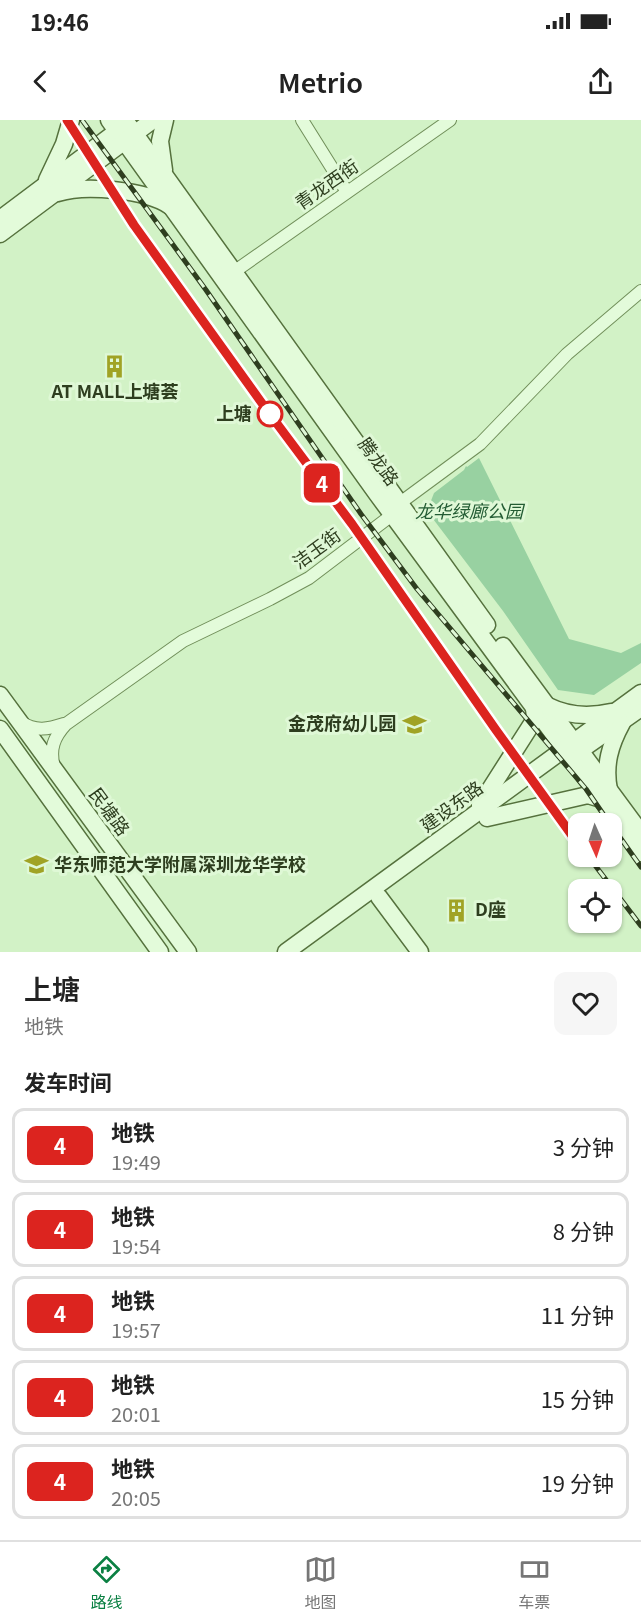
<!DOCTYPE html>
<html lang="zh">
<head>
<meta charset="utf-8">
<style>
  body { margin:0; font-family:Georgia,"Noto Sans SC",serif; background:#f6f6f6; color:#222; height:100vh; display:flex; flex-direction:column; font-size:22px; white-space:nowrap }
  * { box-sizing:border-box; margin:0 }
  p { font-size:20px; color:#767676 }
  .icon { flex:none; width:33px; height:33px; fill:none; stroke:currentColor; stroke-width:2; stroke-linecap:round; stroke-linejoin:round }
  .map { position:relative; height:832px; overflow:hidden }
  .drawer { display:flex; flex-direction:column; background:#fff; flex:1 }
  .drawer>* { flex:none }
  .badge { padding:0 12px; border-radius:9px; font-size:21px; line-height:39px }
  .needle { width:39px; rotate:177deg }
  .buttons { position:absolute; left:568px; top:693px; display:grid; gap:12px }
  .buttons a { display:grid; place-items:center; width:54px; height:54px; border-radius:12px; background:#fff; box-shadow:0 2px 4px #0004; font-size:30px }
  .map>.badge { position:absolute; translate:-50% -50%; box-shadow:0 0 0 3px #fff }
  h2 { padding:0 24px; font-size:22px; line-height:54px }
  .round { display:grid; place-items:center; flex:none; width:63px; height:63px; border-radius:12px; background:#f6f6f6 }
  .head { display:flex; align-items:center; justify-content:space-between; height:102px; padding:0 24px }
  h1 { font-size:28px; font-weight:600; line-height:45px }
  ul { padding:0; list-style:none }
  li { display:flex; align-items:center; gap:18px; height:75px; margin:0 12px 9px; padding:0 12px; border:3px solid #e0e0e0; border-radius:12px }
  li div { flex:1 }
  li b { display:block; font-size:22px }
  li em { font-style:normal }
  li .badge { min-width:66px; font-weight:700; text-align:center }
  .status { display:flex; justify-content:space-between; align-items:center; height:42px; padding:0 30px; background:#fff; direction:ltr }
  .status svg { height:16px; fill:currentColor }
  header { display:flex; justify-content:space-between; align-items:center; height:78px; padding:0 24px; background:#fff; font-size:27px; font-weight:600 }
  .tabs { display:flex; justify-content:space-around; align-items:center; height:84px; border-top:2px solid #e0e0e0; background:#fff; font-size:16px; color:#767676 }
  .tabs a { display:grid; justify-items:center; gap:3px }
  .tabs .current { color:#0b8043 }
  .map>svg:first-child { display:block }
  .green { fill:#98d1a1 }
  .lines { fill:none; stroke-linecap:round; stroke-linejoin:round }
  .street-casing { stroke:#718f5a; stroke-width:14 }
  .secondary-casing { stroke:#55713d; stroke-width:19 }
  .street { stroke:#e3fbda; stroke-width:12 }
  .secondary { stroke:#e3fbda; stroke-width:16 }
  .rail-casing { stroke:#2e3e1f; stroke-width:5 }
  .rail { stroke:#dff8d6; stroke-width:3; stroke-dasharray:9; stroke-linecap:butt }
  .line-casing { stroke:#fff; stroke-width:14 }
  .line { stroke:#dc241f; stroke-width:9 }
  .stop-dot { fill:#fff; stroke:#dc241f; stroke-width:3 }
  .labels { text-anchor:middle; stroke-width:6; stroke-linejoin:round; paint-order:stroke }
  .street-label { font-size:18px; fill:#2e3e1f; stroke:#dff8d6 }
  .poi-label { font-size:18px; font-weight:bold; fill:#2e3e1f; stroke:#dff8d6; text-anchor:start }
  .stop-label { font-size:18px; font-weight:bold; fill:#2e3e1f; stroke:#dff8d6; text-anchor:end }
  .park-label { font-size:18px; font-style:italic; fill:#235c33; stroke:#dff8d6 }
</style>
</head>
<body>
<div class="status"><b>19:46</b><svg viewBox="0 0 49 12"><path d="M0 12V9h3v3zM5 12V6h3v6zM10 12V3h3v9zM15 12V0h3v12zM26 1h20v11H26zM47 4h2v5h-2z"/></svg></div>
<header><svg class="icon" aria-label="back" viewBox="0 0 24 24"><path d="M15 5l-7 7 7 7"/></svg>Metrio<svg class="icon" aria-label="share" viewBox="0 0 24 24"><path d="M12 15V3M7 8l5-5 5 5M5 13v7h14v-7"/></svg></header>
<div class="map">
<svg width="641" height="832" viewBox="0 0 641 832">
  <rect width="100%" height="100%" fill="#d2f2c6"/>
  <path class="green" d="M479,338L569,519L621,533L641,523V543L594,575L558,570L503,491L427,391L434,373L464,350L466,346L467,347Z"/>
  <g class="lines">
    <defs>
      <g id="street">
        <path d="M302,0L347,72"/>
        <path d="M228,156L450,0"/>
        <path d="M21,602C35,612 49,609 64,604"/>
        <path d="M54,647C49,629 54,617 66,604L183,521L270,479L309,458L392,395L400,383L480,324L567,234L641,171"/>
      </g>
      <g id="secondary">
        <path d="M109,0L377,374L641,733"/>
        <path d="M125,0L487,505"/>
        <path d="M164,50L160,21L165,0"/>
        <path d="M47,60L64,24L71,0"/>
        <path d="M58,73C85,64 146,70 170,86"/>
        <path d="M0,99L124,6"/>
        <path d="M0,114L153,0"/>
        <path d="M503,526L641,713"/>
        <path d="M0,575L188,832"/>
        <path d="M548,586C568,596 589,597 611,592"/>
        <path d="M0,609L160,832"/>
        <path d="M571,637L641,588"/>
        <path d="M609,670C604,645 610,625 622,603"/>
        <path d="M480,685L533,602L535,598L534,588"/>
        <path d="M487,698L588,675L601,679"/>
        <path d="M379,777L420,832"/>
        <path d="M286,832L641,573"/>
      </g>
    </defs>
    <use href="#street" class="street-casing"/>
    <use href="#secondary" class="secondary-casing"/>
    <use href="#street" class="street"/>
    <use href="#secondary" class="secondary"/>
    <defs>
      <g id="rail">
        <path d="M67,0L134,105L269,293L352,404L496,610L579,725"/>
        <path d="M82,0L206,170L361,394L417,469L586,669L610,704"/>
        <path d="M612,706L641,747"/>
        <path d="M588,736L641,806"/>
      </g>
    </defs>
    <use href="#rail" class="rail-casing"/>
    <use href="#rail" class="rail"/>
  </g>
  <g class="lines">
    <defs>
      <path id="line" d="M67,0L134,105L269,293L352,404L496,610L579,725"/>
    </defs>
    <use href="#line" class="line-casing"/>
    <use href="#line" class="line"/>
  </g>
  <defs>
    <symbol id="building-bare" viewBox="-9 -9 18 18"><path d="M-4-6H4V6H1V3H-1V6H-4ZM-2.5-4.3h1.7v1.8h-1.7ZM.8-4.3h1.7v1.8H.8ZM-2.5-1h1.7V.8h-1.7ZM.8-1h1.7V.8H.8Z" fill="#a0a325" stroke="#dff8d6" stroke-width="2.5" paint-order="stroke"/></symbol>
    <symbol id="school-bare" viewBox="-9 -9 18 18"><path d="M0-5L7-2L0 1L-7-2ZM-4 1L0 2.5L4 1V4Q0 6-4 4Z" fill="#a0a325" stroke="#dff8d6" stroke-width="2.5" paint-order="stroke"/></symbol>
  </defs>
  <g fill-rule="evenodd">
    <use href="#building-bare" x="98" y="230" width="33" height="33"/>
    <use href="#school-bare" x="398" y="588" width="33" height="33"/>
    <use href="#school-bare" x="20" y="728" width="33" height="33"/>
    <use href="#building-bare" x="440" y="774" width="33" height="33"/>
  </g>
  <circle class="stop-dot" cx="270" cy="294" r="12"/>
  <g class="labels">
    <g class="street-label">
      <text transform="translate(327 65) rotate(-35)" y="6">青龙西街</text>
      <text transform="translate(378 342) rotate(54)" y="6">腾龙路</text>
      <text transform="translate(317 429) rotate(-36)" y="6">洁玉街</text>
      <text transform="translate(452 687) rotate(-36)" y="6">建设东路</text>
      <text transform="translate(109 692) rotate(54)" y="6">民塘路</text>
    </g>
    <g class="poi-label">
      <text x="115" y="278" text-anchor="middle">AT MALL上塘荟</text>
      <text x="396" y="610" text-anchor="end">金茂府幼儿园</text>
      <text x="54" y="751">华东师范大学附属深圳龙华学校</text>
      <text x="475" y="796">D座</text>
    </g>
    <g class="stop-label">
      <text x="252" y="300">上塘</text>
    </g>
    <g class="park-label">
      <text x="469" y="398">龙华绿廊公园</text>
    </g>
  </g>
</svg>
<div class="buttons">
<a><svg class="needle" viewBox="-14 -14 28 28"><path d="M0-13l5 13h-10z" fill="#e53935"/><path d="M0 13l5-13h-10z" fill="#767676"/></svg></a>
<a><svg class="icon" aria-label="locate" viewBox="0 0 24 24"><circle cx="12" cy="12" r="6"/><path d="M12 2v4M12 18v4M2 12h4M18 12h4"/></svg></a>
</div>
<b class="badge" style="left:322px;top:363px;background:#dc241f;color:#fff">4</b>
</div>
<section class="drawer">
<div class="head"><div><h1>上塘</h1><p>地铁</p></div><a class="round"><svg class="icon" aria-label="heart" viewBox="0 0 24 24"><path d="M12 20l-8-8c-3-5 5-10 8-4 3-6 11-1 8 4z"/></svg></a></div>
<h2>发车时间</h2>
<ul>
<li><span class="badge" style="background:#dc241f;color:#fff">4</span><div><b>地铁</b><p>19:49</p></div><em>3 分钟</em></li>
<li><span class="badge" style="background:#dc241f;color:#fff">4</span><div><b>地铁</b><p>19:54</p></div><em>8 分钟</em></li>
<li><span class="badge" style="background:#dc241f;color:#fff">4</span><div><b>地铁</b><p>19:57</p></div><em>11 分钟</em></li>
<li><span class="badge" style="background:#dc241f;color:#fff">4</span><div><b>地铁</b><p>20:01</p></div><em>15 分钟</em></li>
<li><span class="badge" style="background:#dc241f;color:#fff">4</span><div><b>地铁</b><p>20:05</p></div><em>19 分钟</em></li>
</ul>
</section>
<nav class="tabs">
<a class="current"><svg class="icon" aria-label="directions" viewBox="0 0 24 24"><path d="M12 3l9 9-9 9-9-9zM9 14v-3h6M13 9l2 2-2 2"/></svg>路线</a>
<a><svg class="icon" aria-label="map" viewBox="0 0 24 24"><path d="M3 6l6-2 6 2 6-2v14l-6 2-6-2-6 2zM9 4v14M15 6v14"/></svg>地图</a>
<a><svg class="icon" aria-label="tickets" viewBox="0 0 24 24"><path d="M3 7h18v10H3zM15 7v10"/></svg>车票</a>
</nav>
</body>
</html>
